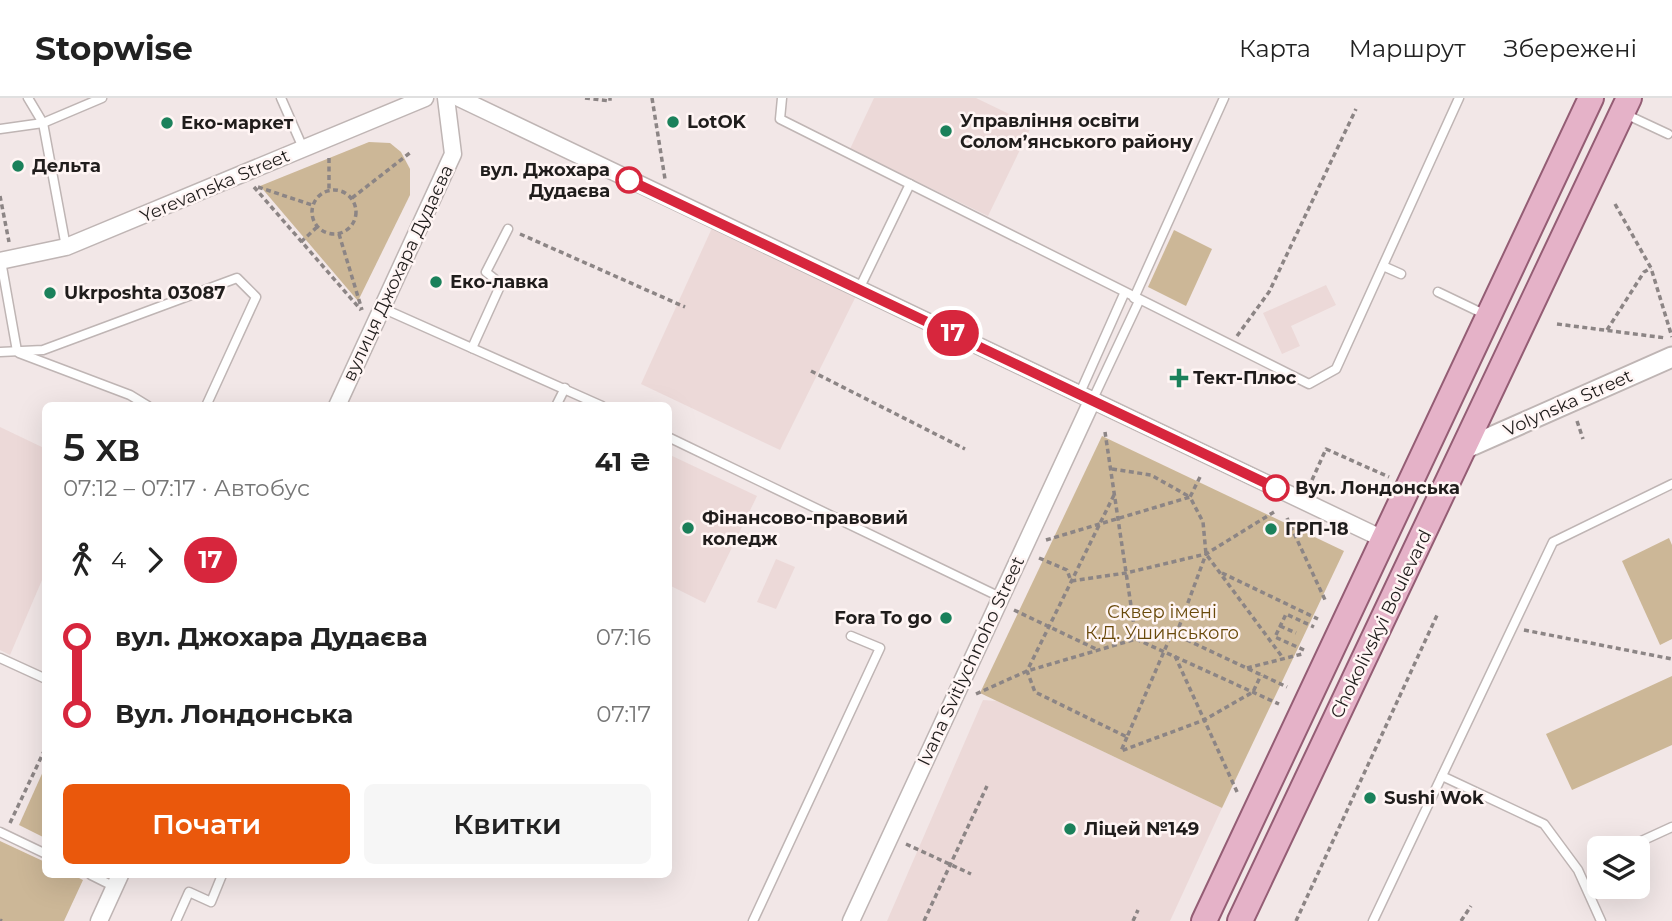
<!DOCTYPE html>
<html lang="uk">
<head>
<meta charset="utf-8">
<style>
  body { margin:0; font-family:Montserrat,sans-serif; background:#f6f6f6; color:#222; height:100vh; display:flex; flex-direction:column; font-size:26px; white-space:nowrap }
  * { box-sizing:border-box; margin:0 }
  p { font-size:23px; color:#767676 }
  .icon { flex:none; width:38px; height:38px; fill:none; stroke:currentColor; stroke-width:2; stroke-linecap:round; stroke-linejoin:round }
  .map { position:relative; flex:1; overflow:hidden }
  .details { position:absolute; left:42px; top:304px; width:630px; height:476px; display:flex; flex-direction:column; background:#fff; border-radius:10px; box-shadow:0 7px 28px #0002 }
  .details>* { flex:none }
  .badge { padding:0 14px; border-radius:23px; font-size:24px; line-height:46px }
  .controls { position:absolute; left:1587px; top:738px; display:grid; gap:14px }
  .controls a { display:grid; place-items:center; width:63px; height:63px; border-radius:10px; background:#fff; box-shadow:0 7px 28px #0002; font-size:35px }
  .map>.badge { position:absolute; translate:-50% -50%; box-shadow:0 0 0 4px #fff }
  .legs { display:flex; align-items:center; gap:10px; height:77px; padding:0 21px; font-size:23px }
  .legs p { margin-inline-start:auto }
  .overview { display:flex; align-items:center; justify-content:space-between; height:119px; padding:0 21px }
  h1 { font-size:38px; font-weight:600; line-height:52px }
  .action { display:flex; gap:14px; margin-top:auto; padding:14px 21px }
  .action a { flex:1; height:80px; border-radius:10px; background:#ea580c; color:#fff; font-size:28px; font-weight:600; line-height:80px; text-align:center }
  .action a+a { background:#f6f6f6; color:#222 }
  ul { padding:0 21px; list-style:none }
  li { display:flex; align-items:center; gap:24px; height:77px; font-size:26px }
  li i { display:grid; place-items:center; width:10px; height:100%; margin:0 9px; background:currentColor }
  li i::after { content:''; width:18px; height:18px; margin:-9px; border:5px solid; border-radius:50%; background:#fff }
  li p { margin-inline-start:auto }
  li:first-child i { background:linear-gradient(#0000 50%,currentColor 0) }
  li:last-child i { background:linear-gradient(currentColor 50%,#0000 0) }
  header { display:flex; align-items:center; gap:42px; box-sizing:border-box; height:98px; padding:0 35px; background:#fff; border-bottom:2px solid #e0e0e0 }
  header strong { font-size:33px }
  nav { display:flex; gap:38px; margin-inline-start:auto; font-size:24px }
  .map>svg:first-child { display:block }
  .built { fill:#ecd9d8 }
  .green { fill:#ccb797 }
  .lines { fill:none; stroke-linecap:round; stroke-linejoin:round }
  .service-casing { stroke:#bfb5b4; stroke-width:11 }
  .minor-casing { stroke:#bfb5b4; stroke-width:19 }
  .tertiary-casing { stroke:#bfb5b4; stroke-width:23 }
  .primary-casing { stroke:#945d74; stroke-width:28 }
  .path { stroke:#8c8585; stroke-width:3.5; stroke-dasharray:5 3.5; stroke-linecap:butt }
  .service { stroke:#fff; stroke-width:8 }
  .minor { stroke:#fff; stroke-width:16 }
  .tertiary { stroke:#fff; stroke-width:19 }
  .primary { stroke:#e5b2c8; stroke-width:24 }
  .line-1-casing { stroke:#fff; stroke-width:16 }
  .line-1 { stroke:#d7263d; stroke-width:10 }
  .poi-dot { fill:#1b815b; stroke:#fff5f4; stroke-width:2.5 }
  .stop-1-dot { fill:#fff; stroke:#d7263d; stroke-width:3.5 }
  .labels { text-anchor:middle; stroke-width:5; stroke-linejoin:round; paint-order:stroke }
  .poi-label { font-size:18px; font-weight:bold; fill:#201d1c; stroke:#fff5f4; text-anchor:start }
  .stop-label { font-size:18px; font-weight:bold; fill:#201d1c; stroke:#fff5f4; text-anchor:end }
  .street-label { font-size:18px; fill:#201d1c; stroke:#fff5f4 }
  .park-label { font-size:18px; fill:#69490a; stroke:#fff5f4 }
</style>
</head>
<body>
<header>
<strong>Stopwise</strong>
<nav><a>Карта</a><a>Маршрут</a><a>Збережені</a></nav>
</header>
<div class="map">
<svg width="1672" height="823" viewBox="0 0 1672 823">
  <rect width="100%" height="100%" fill="#f2e7e7"/>
  <g class="built">
    <path d="M874,0H976L1032,27L988,118L850,51Z"/>
    <path d="M712,130L856,198L780,352L641,286Z"/>
    <path d="M1326,187L1336,207L1291,228L1300,248L1282,256L1263,215Z"/>
    <path d="M0,329L46,351L45,475L10,557L0,552Z"/>
    <path d="M668,356L757,398L705,505L669,487Z"/>
    <path d="M776,461L795,469L776,511L757,504Z"/>
    <path d="M983,602L997,603L1222,710L1170,823H887Z"/>
  </g>
  <g class="green">
    <path d="M369,44L390,45L401,54L410,71V97L358,203L260,88Z"/>
    <path d="M1174,132L1212,151L1186,208L1148,189Z"/>
    <path d="M1102,338L1344,453L1222,710L980,595Z"/>
    <path d="M1669,440L1672,447V541L1660,547L1622,463Z"/>
    <path d="M1672,578V647L1572,692L1546,636Z"/>
    <path d="M45,669L46,740H45L19,727Z"/>
    <path d="M0,743L45,764L46,777H73L83,782L64,823H0Z"/>
  </g>
  <g class="lines">
    <defs>
      <g id="service">
        <path d="M28,0L43,25L66,149"/>
        <path d="M281,0L303,50"/>
        <path d="M782,0L780,21L1309,286L1336,271L1459,0"/>
        <path d="M1623,15L1668,36"/>
        <path d="M0,31L43,25L102,0"/>
        <path d="M1,163L17,253"/>
        <path d="M1383,168L1401,176"/>
        <path d="M860,189L910,86"/>
        <path d="M1438,194L1486,217"/>
        <path d="M1134,200L1224,0"/>
        <path d="M382,210L602,308"/>
        <path d="M472,250L501,186L486,174L508,131"/>
        <path d="M0,254L43,252L237,180L256,199L206,308"/>
        <path d="M19,255L130,297L148,308"/>
        <path d="M1079,297L1124,196"/>
        <path d="M1092,303L1139,203"/>
        <path d="M556,308L565,290"/>
        <path d="M668,339L1000,499"/>
        <path d="M0,560L46,581"/>
        <path d="M1442,678L1544,726L1578,772L1601,823"/>
        <path d="M0,734L46,756"/>
        <path d="M1624,751L1672,729"/>
        <path d="M91,777L115,789"/>
        <path d="M176,823L189,794L211,804L222,777"/>
        <path d="M753,823L880,550L851,538"/>
        <path d="M1373,823L1553,444L1672,386"/>
      </g>
      <g id="minor">
        <path d="M459,0L1383,441"/>
        <path d="M0,163L66,149L425,0"/>
        <path d="M337,308L453,56L446,0"/>
        <path d="M99,823L120,777"/>
        <path d="M851,823L1092,303"/>
      </g>
      <path id="tertiary" d="M1464,351L1672,259"/>
      <g id="primary">
        <path d="M1204,823L1591,0"/>
        <path d="M1240,823L1629,0"/>
      </g>
    </defs>
    <use href="#service" class="service-casing"/>
    <use href="#minor" class="minor-casing"/>
    <use href="#tertiary" class="tertiary-casing"/>
    <use href="#primary" class="primary-casing"/>
    <g class="path">
      <path d="M585,0L610,3V0"/>
      <path d="M652,0L665,81"/>
      <path d="M329,60V93"/>
      <path d="M254,89L361,212"/>
      <path d="M258,89L312,107"/>
      <circle cx="334" cy="114" r="22"/>
      <path d="M0,98L9,144"/>
      <path d="M352,100L411,54"/>
      <path d="M1615,106L1651,170L1672,239"/>
      <path d="M339,136L362,212"/>
      <path d="M520,136L685,209"/>
      <path d="M301,144L317,129"/>
      <path d="M1557,226L1666,240"/>
      <path d="M1607,232L1644,174L1651,170"/>
      <path d="M1237,238L1269,194L1356,11"/>
      <path d="M811,273L965,351"/>
      <path d="M1577,323L1583,341"/>
      <path d="M1200,379L1190,399L1203,424L1206,456L1283,560"/>
      <path d="M1312,382L1326,351L1389,379"/>
      <path d="M1114,397L1027,573L1035,594L1127,639L1172,535L1287,589"/>
      <path d="M1287,420L1326,504"/>
      <path d="M1046,442L1190,399L1151,377L1112,371"/>
      <path d="M1039,460L1067,472L1071,483L1126,475L1206,456L1274,414"/>
      <path d="M1222,475L1318,521"/>
      <path d="M1014,512L1098,552"/>
      <path d="M1280,528L1296,535"/>
      <path d="M1524,532L1672,561"/>
      <path d="M1176,537L1206,456"/>
      <path d="M1136,541L1279,606"/>
      <path d="M1304,552L1275,539L1286,516L1314,529"/>
      <path d="M1175,558L1238,696"/>
      <path d="M1247,570L1302,556"/>
      <path d="M976,596L1027,573L1136,541L1105,334"/>
      <path d="M1127,639L1121,653L1204,622L1253,594L1261,577"/>
      <path d="M10,725L46,649"/>
      <path d="M906,746L971,776"/>
      <path d="M1589,767L1600,762"/>
      <path d="M0,822L2,823"/>
      <path d="M924,823L987,688"/>
      <path d="M1133,823L1138,812"/>
      <path d="M1296,823L1438,515"/>
      <path d="M1461,823L1471,808"/>
    </g>
    <use href="#service" class="service"/>
    <use href="#minor" class="minor"/>
    <use href="#tertiary" class="tertiary"/>
    <use href="#primary" class="primary"/>
  </g>
  <g class="lines">
    <defs>
      <path id="line-1" d="M629,82L1276,390"/>
    </defs>
    <use href="#line-1" class="line-1-casing"/>
    <use href="#line-1" class="line-1"/>
  </g>
  <g class="poi-dot">
    <circle cx="673" cy="24" r="7"/>
    <circle cx="167" cy="25" r="7"/>
    <circle cx="946" cy="33" r="7"/>
    <circle cx="18" cy="68" r="7"/>
    <circle cx="436" cy="184" r="7"/>
    <circle cx="50" cy="195" r="7"/>
    <path d="M1175.5 269.5h7v7h7v7h-7v7h-7v-7h-7v-7h7z"/>
    <circle cx="688" cy="430" r="7"/>
    <circle cx="1271" cy="431" r="7"/>
    <circle cx="946" cy="520" r="7"/>
    <circle cx="1370" cy="700" r="7"/>
    <circle cx="1070" cy="731" r="7"/>
  </g>
  <g class="stop-1-dot">
    <circle cx="629" cy="82" r="12"/>
    <circle cx="1276" cy="390" r="12"/>
  </g>
  <g class="labels">
    <g class="poi-label">
      <text x="960" y="29">Управління освіти<tspan x="960" dy="21">Солом’янського району</tspan></text>
      <text x="687" y="30">LotOK</text>
      <text x="181" y="31">Еко-маркет</text>
      <text x="32" y="74">Дельта</text>
      <text x="450" y="190">Еко-лавка</text>
      <text x="64" y="201">Ukrposhta 03087</text>
      <text x="1193" y="286">Тект-Плюс</text>
      <text x="702" y="426">Фінансово-правовий<tspan x="702" dy="21">коледж</tspan></text>
      <text x="1285" y="437">ГРП-18</text>
      <text x="932" y="526" text-anchor="end">Fora To go</text>
      <text x="1384" y="706">Sushi Wok</text>
      <text x="1084" y="737">Ліцей №149</text>
    </g>
    <g class="stop-label">
      <text x="610" y="78">вул. Джохара<tspan x="610" dy="21">Дудаєва</tspan></text>
      <text x="1295" y="396" text-anchor="start">Вул. Лондонська</text>
    </g>
    <g class="street-label">
      <text transform="translate(215 88) rotate(-23)" y="6">Yerevanska Street</text>
      <text transform="translate(398 175) rotate(-65)" y="6">вулиця Джохара Дудаєва</text>
      <text transform="translate(1568 305) rotate(-24)" y="6">Volynska Street</text>
      <text transform="translate(1381 526) rotate(-64)" y="6">Chokolivskyi Boulevard</text>
      <text transform="translate(971 563) rotate(-65)" y="6">Ivana Svitlychnoho Street</text>
    </g>
    <g class="park-label">
      <text x="1162" y="520">Сквер імені<tspan x="1162" dy="21">К.Д. Ушинського</tspan></text>
    </g>
  </g>
</svg>
<div class="controls">
<a><svg class="icon" aria-label="layers" viewBox="0 0 24 24"><path d="M12 4l9 5-9 5-9-5zM3 14l9 5 9-5"/></svg></a>
</div>
<b class="badge" style="left:953px;top:235px;background:#d7263d;color:#fff">17</b>
<section class="details">
<div class="overview"><div><h1>5 хв</h1><p>07:12 – 07:17 · Автобус</p></div><b>41 ₴</b></div>
<div class="legs"><svg class="icon" aria-label="walk" viewBox="0 0 24 24"><circle cx="13" cy="4" r="2"/><path d="M13 8l-2 6 4 7M11 14l-3 7M7 12l3-4h3l4 4"/></svg>4<svg class="icon" aria-label="forward" viewBox="0 0 24 24"><path d="M9 5l7 7-7 7"/></svg><b class="badge" style="background:#d7263d;color:#fff">17</b></div>
<ul>
<li><i style="color:#d7263d"></i><b>вул. Джохара Дудаєва</b><p>07:16</p></li>
<li><i style="color:#d7263d"></i><b>Вул. Лондонська</b><p>07:17</p></li>
</ul>
<div class="action"><a>Почати</a><a>Квитки</a></div>
</section>
</div>
</body>
</html>
